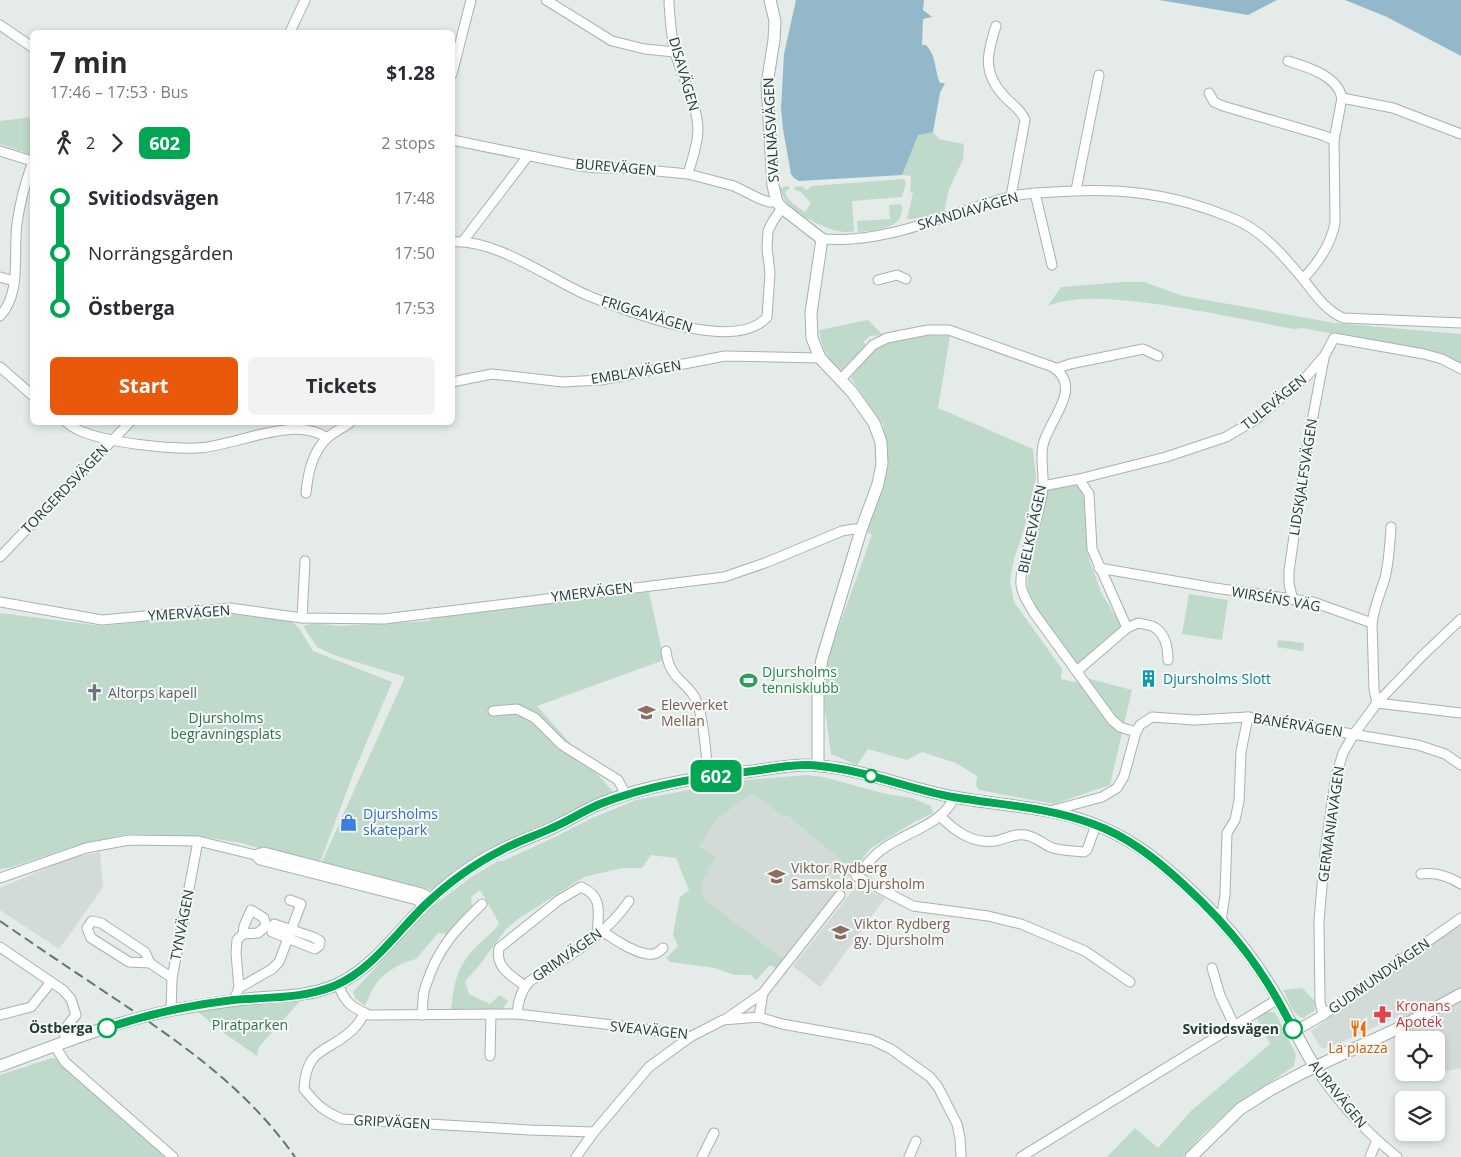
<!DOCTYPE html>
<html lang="en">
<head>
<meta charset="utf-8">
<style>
  body { margin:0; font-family:"Open Sans",sans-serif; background:#f2f2f3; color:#2b2b33; height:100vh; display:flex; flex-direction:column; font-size:19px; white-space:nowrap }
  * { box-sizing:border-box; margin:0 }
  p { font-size:16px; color:#7c7c81 }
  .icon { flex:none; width:28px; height:28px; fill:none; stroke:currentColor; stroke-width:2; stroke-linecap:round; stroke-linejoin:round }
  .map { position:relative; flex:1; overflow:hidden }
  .sheet { position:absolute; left:30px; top:30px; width:425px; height:395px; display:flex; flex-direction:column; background:#fff; border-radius:8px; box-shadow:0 2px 8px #0003 }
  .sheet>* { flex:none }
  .badge { padding:0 10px; border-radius:8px; font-size:18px; line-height:32px }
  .controls { position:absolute; left:1395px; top:1031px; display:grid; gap:10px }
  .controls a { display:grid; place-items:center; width:50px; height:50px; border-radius:8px; background:#fff; box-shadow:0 2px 8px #0003; font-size:25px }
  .map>.badge { position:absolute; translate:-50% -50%; box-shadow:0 0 0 2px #fff }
  .legs { display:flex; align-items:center; gap:8px; height:55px; padding:0 20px; font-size:16px }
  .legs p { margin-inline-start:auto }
  .headline { display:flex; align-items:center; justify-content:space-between; height:85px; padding:0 20px }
  h1 { font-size:28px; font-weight:700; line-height:38px }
  .cta { display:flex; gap:10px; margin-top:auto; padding:10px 20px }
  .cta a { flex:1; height:58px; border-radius:8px; background:#ea580c; color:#fff; font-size:20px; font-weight:700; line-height:58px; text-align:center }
  .cta a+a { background:#f2f2f3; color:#2b2b33 }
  ul { padding:0 20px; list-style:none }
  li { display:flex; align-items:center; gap:18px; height:55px; font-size:19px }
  li i { display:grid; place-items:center; width:8px; height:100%; margin:0 6px; background:currentColor }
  li i::after { content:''; width:12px; height:12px; margin:-6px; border:4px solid; border-radius:50%; background:#fff }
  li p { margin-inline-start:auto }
  li:first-child i { background:linear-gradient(#0000 50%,currentColor 0) }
  li:last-child i { background:linear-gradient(currentColor 50%,#0000 0) }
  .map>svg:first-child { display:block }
  .built { fill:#d2dbd8 }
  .green { fill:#bfdacb }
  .water { fill:#92b8ca }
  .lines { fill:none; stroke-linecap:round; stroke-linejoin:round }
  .street-casing { stroke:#a7b3b0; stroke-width:11 }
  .secondary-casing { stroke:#a0b3af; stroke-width:13 }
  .street { stroke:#fff; stroke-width:9 }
  .secondary { stroke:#fff; stroke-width:11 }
  .rail { stroke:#607674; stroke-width:2; stroke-dasharray:10 5; stroke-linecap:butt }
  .line-1-casing { stroke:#fff; stroke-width:11 }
  .line-1 { stroke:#00a651; stroke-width:8 }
  .stop-1-dot { fill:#fff; stroke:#00a651; stroke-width:2.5 }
  .labels { text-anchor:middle; stroke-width:4; stroke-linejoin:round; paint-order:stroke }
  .street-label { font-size:14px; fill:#253b38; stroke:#f4f8f7 }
  .leisure-label { font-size:14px; fill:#27864d; stroke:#f4f8f7; text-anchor:start }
  .culture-label { font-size:14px; fill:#0d838f; stroke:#f4f8f7; text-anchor:start }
  .worship-label { font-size:14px; fill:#5b616d; stroke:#f4f8f7; text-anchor:start }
  .education-label { font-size:14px; fill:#785e54; stroke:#f4f8f7; text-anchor:start }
  .park-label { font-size:14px; fill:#346d53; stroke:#f4f8f7 }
  .shop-label { font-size:14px; fill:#366cbe; stroke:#f4f8f7; text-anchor:start }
  .health-label { font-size:14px; fill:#be3a42; stroke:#f4f8f7; text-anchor:start }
  .stop-label { font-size:14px; font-weight:bold; fill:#253b38; stroke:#f4f8f7; text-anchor:end }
  .food-label { font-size:14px; fill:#c56008; stroke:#f4f8f7 }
</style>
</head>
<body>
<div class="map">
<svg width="1461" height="1157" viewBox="0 0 1461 1157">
  <rect width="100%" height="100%" fill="#e4ebe9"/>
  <g class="built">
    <path d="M752,794L783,816L787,815L853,871L783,959L704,899L700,891L702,881L698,847L718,818Z"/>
    <path d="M100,852L103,887L59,949L0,910V888L73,857Z"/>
    <path d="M857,885L885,898L820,987L793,966Z"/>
    <path d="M1461,922V1068L1427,1075V1073L1436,1072V1040H1414L1401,1015L1329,1048H1321L1311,1031Z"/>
  </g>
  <g class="green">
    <path d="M32,117V155L0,144V121Z"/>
    <path d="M933,132L939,139L964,144L963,156L964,157L949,189L944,213L926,218L907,219L913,193L910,192L911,176L902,175L918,134Z"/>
    <path d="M904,179L906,183L902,197L852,201L854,231C838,237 801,217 789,205C785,201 782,194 780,188L788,186L790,188L785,192L787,197L792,203L805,212L811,203L801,192L795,190L794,187L802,186L807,190L811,186Z"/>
    <path d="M897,204L902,205C902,209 902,214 900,218C894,229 870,231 858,232L857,221L890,219L889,205Z"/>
    <path d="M1123,282H1144L1183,296L1335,323L1461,334V366L1414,350L1303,328L1293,329C1242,319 1191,308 1139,302C1109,299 1077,295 1048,306L1061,287Z"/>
    <path d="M868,320L883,335L870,336L863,342L867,346L845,370L842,371C826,358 823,350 819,330Z"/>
    <path d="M930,335L950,336L938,408L1033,449L1036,478L1024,529L1014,559L1010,580L1014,602L1062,669L1061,679L1073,682L1090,679L1132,690L1110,785L1054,804L979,790L976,785L977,776L956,763L922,752L907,760L868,749L857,765L831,754L822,689L832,646L872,535L866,531L885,479L888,459L883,425L851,378C856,366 872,350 883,344C897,338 915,337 930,335Z"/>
    <path d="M1078,485L1086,501L1089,558L1101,592L1122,627L1076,666L1029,597C1022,572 1041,517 1047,490Z"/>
    <path d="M649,592L664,660L537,706L614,793L487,850L433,890L321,864L405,677L334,655L317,647L303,626L315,623L338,626L430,621L432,616Z"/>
    <path d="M1189,594L1228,600L1222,640L1182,634Z"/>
    <path d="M0,613L102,626L224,613L290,620L299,628L313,651L392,682L354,772L319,865L241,843L205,837L128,834L84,843L12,867L0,869Z"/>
    <path d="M1278,640L1304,643L1303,651L1277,647Z"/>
    <path d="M806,775L823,777L886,794L912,798L931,806L933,813L916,821L871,848L853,871L787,815L783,816L752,794L718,818L699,847L716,857C707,872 696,883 704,899L783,959L776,968L770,965L756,980L751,975H735L715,968L670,962L666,958L678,946L673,934L680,897L689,890L676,858L651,855L642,868H622L584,877L518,919L506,929L478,967L465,981L469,994L490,1004L500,995L508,1001L502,1010L451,1011C454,981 457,965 480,943C487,936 494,932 499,923L480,890L471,897L472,909L447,934L438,933L416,959C402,962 383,973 376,984C371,991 368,999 365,1006L356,999L353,992L432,907L470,878L498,861H503L555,837L590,819L636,800L735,781Z"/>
    <path d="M1302,988L1316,1002L1314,1011L1303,1018C1293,1016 1288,999 1283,990Z"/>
    <path d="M300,1001L259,1047L257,1056L224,1033L198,1012L225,1006Z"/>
    <path d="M1266,1011L1275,1013L1278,1018L1296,1055L1294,1066L1231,1109L1201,1136L1183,1157H1107L1135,1128L1158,1148L1191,1111L1270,1044L1257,1018Z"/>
    <path d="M52,1058H56L170,1157H0V1075Z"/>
  </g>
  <g class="water">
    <path d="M796,0H924L923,10L932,17L923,19L922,45H926C937,57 934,69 940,83H945L940,93L933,132L918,135L902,175L799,181L794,178L791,174L783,129L781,108L784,54Z"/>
    <path d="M1159,0H1277L1248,15Z"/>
    <path d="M1345,0H1461V56L1387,17Z"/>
  </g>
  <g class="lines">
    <defs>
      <g id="street">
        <path d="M546,0L612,41L645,49L675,52"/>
        <path d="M669,2C670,19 671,36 675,52C682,78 697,102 698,129C698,145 692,159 688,174"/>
        <path d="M0,25L32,47"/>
        <path d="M996,26C987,54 982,72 1004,96C1011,104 1021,109 1025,120L1011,196"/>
        <path d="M290,32L305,0"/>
        <path d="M1288,61C1307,67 1337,75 1342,98L1393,108L1461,134"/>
        <path d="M452,74L471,0"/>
        <path d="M1209,93L1214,102L1223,106L1322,135L1334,140L1335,222C1332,243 1317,264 1303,279"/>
        <path d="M452,140L580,166L597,168H626L688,174L734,186L760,199L769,202H777"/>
        <path d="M1334,140L1342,98"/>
        <path d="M0,151L32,161"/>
        <path d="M1076,190L1099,75"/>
        <path d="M1035,193L1052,265"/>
        <path d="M822,239C832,239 842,240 852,239C906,235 957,211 1009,197C1023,193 1039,193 1054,192C1118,187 1172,193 1232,218C1262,230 1282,254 1303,279C1315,294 1325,310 1343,318L1461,323"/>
        <path d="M463,241L528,156"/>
        <path d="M452,242C497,239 549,279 589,296C627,311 735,354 767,317L770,273L767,248L768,231L773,221L782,208"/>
        <path d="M0,277L14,281"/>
        <path d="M878,280L897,275L906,279"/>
        <path d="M0,316C22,293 13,253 17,223C20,203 25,183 32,164"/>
        <path d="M0,367L32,395"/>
        <path d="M1055,369L1070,364L1143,349L1158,356"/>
        <path d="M841,379L873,345L887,338L928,330H949L1053,367C1084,388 1049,419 1043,445C1040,459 1044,473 1043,487C1041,509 1033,530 1027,551C1024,561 1020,574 1021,585C1022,595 1029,604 1034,613L1112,720L1120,727L1136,732"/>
        <path d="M452,382L492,374L563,382L601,380L725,356L820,358"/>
        <path d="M66,422C71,426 77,430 83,432C111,443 166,449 197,448C234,447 294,414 327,438"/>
        <path d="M1079,479L1089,494L1092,549L1127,628L1138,623C1142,624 1150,625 1154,627C1166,634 1168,648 1168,660"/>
        <path d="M1043,486L1079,479L1166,457L1226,437L1255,420L1308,375L1325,355L1334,338L1424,354L1442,359L1461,369"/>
        <path d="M306,493C308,473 312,453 327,438C334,432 343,428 351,422"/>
        <path d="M0,557L130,422"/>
        <path d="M1099,568L1215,588L1313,602L1372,623L1374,689L1377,703L1461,713"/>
        <path d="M1293,600L1289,584V571L1306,453L1324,358"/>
        <path d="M0,602L102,620L230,608L302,618L384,619L724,577L765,563L842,531L854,529L861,530"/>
        <path d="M302,618L305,561"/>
        <path d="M1372,623C1374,608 1380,593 1385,578C1389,561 1390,544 1391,527"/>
        <path d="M666,651C667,660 670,669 676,676C683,684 692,690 696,700C705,722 705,753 709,777"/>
        <path d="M1077,671L1127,628"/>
        <path d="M493,711L517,709L535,718L562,745L618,780L626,795"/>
        <path d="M954,797C944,825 902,833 880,851C871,858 864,868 856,876L913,906L988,916L1021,924L1085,951L1130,982"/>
        <path d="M1050,811L1102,797L1117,788L1124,776L1136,732L1140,725L1152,717L1194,720L1248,717L1286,723L1418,745L1445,754L1461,765"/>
        <path d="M940,816C955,831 972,844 995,841C1007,839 1013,833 1025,835C1038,837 1043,845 1053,848C1063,851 1075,851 1084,852L1087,850L1096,825"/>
        <path d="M255,855L264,852L422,893L432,898"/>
        <path d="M1421,874C1435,872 1450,877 1461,884"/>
        <path d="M0,878L86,848L129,840L198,841L255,855L260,860L417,900L424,906"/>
        <path d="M92,921L101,923L145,952L150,963L129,962L91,938L87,928Z"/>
        <path d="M1221,921L1225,895L1227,833L1235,820L1239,801L1241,752L1248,717"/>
        <path d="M274,924L313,937L320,941L319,946L315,949L272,932Z"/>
        <path d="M602,931C614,939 638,956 653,954C657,954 660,951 663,948"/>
        <path d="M0,947L63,990L71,999L76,1015C68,1025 62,1028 66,1042"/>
        <path d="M150,963L172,978"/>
        <path d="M1212,968L1220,995L1234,1025"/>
        <path d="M338,984C345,1003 351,1007 369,1015L517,1014L639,1028L690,1037L723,1020L759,1017L782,1024L872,1040L891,1049L930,1077L938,1087L957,1124L960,1138L961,1157"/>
        <path d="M525,986C511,975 495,968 499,948L559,900L581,887C604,896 598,914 597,935"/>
        <path d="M239,988L236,953L237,940L243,934L258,933L266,926L264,918L251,910L244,926L243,934"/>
        <path d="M234,1000L239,988L272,969L279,962L301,904L290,900"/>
        <path d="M171,1011L172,978L198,841"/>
        <path d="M365,1013C362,1017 360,1022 356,1026C333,1053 306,1043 304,1089C317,1105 323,1111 342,1119L530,1130L594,1132"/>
        <path d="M517,1014C518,1001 521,990 530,981C565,958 605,937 629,901"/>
        <path d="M0,1015L31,1007L51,982"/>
        <path d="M422,1015C423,1006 422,994 426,985C438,948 455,930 482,904"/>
        <path d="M1323,1015L1320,1002L1319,921L1325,851L1336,776L1343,753L1354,734L1377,703L1422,656L1461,619"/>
        <path d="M759,1017L763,993"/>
        <path d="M726,1019L763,993L840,895"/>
        <path d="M1295,1031L1323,1015L1461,918"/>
        <path d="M55,1046L65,1062L173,1157"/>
        <path d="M490,1056L491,1014"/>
        <path d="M1315,1067C1337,1101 1366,1132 1397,1157"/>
        <path d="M576,1157L594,1132L649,1067L690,1037"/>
        <path d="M702,1157L714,1133"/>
        <path d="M909,1157L916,1141"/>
        <path d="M1021,1157L1278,999"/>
        <path d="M1370,1157L1377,1140"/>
      </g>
      <g id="secondary">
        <path d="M770,0L775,21L774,40L767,84L773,186L777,202L782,208L822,239L811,313L812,338L820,358L852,392L874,423L881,442L882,464L878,484L861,530L822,659L818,684V765"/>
        <path d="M0,1066C57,1045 113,1022 173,1010C201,1005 228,1001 256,998C283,996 312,996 338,984C373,967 395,935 422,908C444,885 472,864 501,850C517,842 534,836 550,829C566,822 581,812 597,805C644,785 702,777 753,771C775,768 799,763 821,766C865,770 910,789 954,797C991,804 1030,806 1066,815C1101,824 1133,841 1160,863C1205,900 1246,944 1275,994C1290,1018 1300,1044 1315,1067"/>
        <path d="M1191,1157L1240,1109L1270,1090L1304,1072L1399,1028L1461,994"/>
      </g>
    </defs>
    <use href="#street" class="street-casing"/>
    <use href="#secondary" class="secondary-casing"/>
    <use href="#street" class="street"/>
    <use href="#secondary" class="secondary"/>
    <path class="rail" d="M0,921C39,948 78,974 117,1000C185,1046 247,1089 295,1157"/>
  </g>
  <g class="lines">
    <defs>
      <path id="line-1" d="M107,1028C148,1014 191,1005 233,1000C267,997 302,999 334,986C372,970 396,933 425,905C447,884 474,864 502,850C518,841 535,836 552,828C568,821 583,811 600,804C648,785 702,777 753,771C774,768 799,763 820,766C864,770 909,789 953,797C1000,805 1048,807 1093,824C1127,836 1156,859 1183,884C1231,928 1264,970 1293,1029"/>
    </defs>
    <use href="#line-1" class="line-1-casing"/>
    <use href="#line-1" class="line-1"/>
  </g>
  <defs>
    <symbol id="building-bare" viewBox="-9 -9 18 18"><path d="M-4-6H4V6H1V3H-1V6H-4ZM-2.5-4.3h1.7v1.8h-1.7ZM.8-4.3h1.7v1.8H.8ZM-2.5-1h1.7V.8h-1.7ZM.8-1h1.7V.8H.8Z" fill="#0f9aa8" stroke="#f4f8f7" stroke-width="2.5" paint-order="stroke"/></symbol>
    <symbol id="stadium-bare" viewBox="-9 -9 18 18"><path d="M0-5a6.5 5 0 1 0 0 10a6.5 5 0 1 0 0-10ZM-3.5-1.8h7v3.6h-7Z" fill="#2e9e5b" stroke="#f4f8f7" stroke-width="2.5" paint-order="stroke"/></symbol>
    <symbol id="church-bare" viewBox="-9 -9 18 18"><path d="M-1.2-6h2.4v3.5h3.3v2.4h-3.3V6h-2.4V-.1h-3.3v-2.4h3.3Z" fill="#6b7280" stroke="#f4f8f7" stroke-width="2.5" paint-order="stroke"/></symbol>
    <symbol id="school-bare" viewBox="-9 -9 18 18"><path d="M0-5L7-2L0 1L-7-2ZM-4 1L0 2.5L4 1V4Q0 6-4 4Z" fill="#8d6e63" stroke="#f4f8f7" stroke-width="2.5" paint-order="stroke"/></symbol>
    <symbol id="shop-bare" viewBox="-9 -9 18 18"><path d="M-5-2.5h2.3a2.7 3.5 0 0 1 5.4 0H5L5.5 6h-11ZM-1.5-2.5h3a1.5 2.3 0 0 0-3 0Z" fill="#3f7fe0" stroke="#f4f8f7" stroke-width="2.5" paint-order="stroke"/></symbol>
    <symbol id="pharmacy-bare" viewBox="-9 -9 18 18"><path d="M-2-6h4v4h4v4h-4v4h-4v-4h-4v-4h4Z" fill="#e0444e" stroke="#f4f8f7" stroke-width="2.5" paint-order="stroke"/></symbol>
    <symbol id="restaurant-bare" viewBox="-9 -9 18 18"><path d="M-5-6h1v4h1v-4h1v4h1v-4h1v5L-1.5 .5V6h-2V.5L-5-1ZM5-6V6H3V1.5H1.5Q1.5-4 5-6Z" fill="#e8710a" stroke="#f4f8f7" stroke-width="2.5" paint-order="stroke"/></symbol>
  </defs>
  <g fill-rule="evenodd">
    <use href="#building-bare" x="1136" y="666" width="25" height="25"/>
    <use href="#stadium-bare" x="736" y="668" width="25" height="25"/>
    <use href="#church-bare" x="82" y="680" width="25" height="25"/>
    <use href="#school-bare" x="634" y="700" width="25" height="25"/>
    <use href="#shop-bare" x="336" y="810" width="25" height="25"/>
    <use href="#school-bare" x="764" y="864" width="25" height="25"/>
    <use href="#school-bare" x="828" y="920" width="25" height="25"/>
    <use href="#pharmacy-bare" x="1370" y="1002" width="25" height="25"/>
    <use href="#restaurant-bare" x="1346" y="1016" width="25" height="25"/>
  </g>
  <g class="stop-1-dot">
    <circle cx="871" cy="776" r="6"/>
    <circle cx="107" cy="1028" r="9"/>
    <circle cx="1293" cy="1029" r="9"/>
  </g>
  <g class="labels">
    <g class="street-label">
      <text transform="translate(684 74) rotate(74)" y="5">DISAVÄGEN</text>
      <text transform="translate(771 130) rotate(-93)" y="5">SVALNÄSVÄGEN</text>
      <text transform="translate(616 167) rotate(5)" y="5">BUREVÄGEN</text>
      <text transform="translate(968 211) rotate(-16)" y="5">SKANDIAVÄGEN</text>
      <text transform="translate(647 314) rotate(17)" y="5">FRIGGAVÄGEN</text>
      <text transform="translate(636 372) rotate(-9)" y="5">EMBLAVÄGEN</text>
      <text transform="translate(1274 402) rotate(-39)" y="5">TULEVÄGEN</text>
      <text transform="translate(1303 477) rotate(-81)" y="5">LIDSKJALFSVÄGEN</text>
      <text transform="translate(65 489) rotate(-46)" y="5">TORGERDSVÄGEN</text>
      <text transform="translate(1032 529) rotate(-78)" y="5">BIELKEVÄGEN</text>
      <text transform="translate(592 592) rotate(-7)" y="5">YMERVÄGEN</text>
      <text transform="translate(1276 599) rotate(10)" y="5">WIRSÉNS VÄG</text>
      <text transform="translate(189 613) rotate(-4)" y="5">YMERVÄGEN</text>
      <text transform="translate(1298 725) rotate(9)" y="5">BANÉRVÄGEN</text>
      <text transform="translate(1331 824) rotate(-82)" y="5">GERMANIAVÄGEN</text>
      <text transform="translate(182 925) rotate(-79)" y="5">TYNVÄGEN</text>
      <text transform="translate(567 955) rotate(-35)" y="5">GRIMVÄGEN</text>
      <text transform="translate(1379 976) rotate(-35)" y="5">GUDMUNDVÄGEN</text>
      <text transform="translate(649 1030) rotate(6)" y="5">SVEAVÄGEN</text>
      <text transform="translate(1338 1094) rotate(51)" y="5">AURAVÄGEN</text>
      <text transform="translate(392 1122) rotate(3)" y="5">GRIPVÄGEN</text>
    </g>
    <g class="leisure-label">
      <text x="762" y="677">Djursholms<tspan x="762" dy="16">tennisklubb</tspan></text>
    </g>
    <g class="culture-label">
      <text x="1163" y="684">Djursholms Slott</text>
    </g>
    <g class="worship-label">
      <text x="108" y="698">Altorps kapell</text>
    </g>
    <g class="education-label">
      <text x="661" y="710">Elevverket<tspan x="661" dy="16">Mellan</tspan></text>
      <text x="791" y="873">Viktor Rydberg<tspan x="791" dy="16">Samskola Djursholm</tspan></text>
      <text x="854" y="929">Viktor Rydberg<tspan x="854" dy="16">gy. Djursholm</tspan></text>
    </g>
    <g class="park-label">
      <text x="226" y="723">Djursholms<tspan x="226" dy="16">begravningsplats</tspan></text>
      <text x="250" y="1030">Piratparken</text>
    </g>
    <g class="shop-label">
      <text x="363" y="819">Djursholms<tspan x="363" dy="16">skatepark</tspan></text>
    </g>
    <g class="health-label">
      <text x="1396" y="1011">Kronans<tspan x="1396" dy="16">Apotek</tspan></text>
    </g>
    <g class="stop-label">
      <text x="93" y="1033">Östberga</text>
      <text x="1279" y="1034">Svitiodsvägen</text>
    </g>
    <g class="food-label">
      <text x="1358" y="1053">La piazza</text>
    </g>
  </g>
</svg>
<div class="controls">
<a><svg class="icon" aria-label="locate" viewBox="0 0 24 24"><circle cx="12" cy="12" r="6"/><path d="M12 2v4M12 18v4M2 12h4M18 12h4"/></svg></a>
<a><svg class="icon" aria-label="layers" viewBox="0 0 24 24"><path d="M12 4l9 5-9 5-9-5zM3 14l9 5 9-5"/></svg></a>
</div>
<b class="badge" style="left:716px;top:776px;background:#00a651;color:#fff">602</b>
<section class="sheet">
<div class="headline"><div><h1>7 min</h1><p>17:46 – 17:53 · Bus</p></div><b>$1.28</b></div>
<div class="legs"><svg class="icon" aria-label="walk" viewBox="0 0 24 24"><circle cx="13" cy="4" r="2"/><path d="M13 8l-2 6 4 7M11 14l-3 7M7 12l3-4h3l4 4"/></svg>2<svg class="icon" aria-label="forward" viewBox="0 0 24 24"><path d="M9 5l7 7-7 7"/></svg><b class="badge" style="background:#00a651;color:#fff">602</b><p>2 stops</p></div>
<ul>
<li><i style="color:#00a651"></i><b>Svitiodsvägen</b><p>17:48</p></li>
<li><i style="color:#00a651"></i><span>Norrängsgården</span><p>17:50</p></li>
<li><i style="color:#00a651"></i><b>Östberga</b><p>17:53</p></li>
</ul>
<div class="cta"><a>Start</a><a>Tickets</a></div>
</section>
</div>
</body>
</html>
